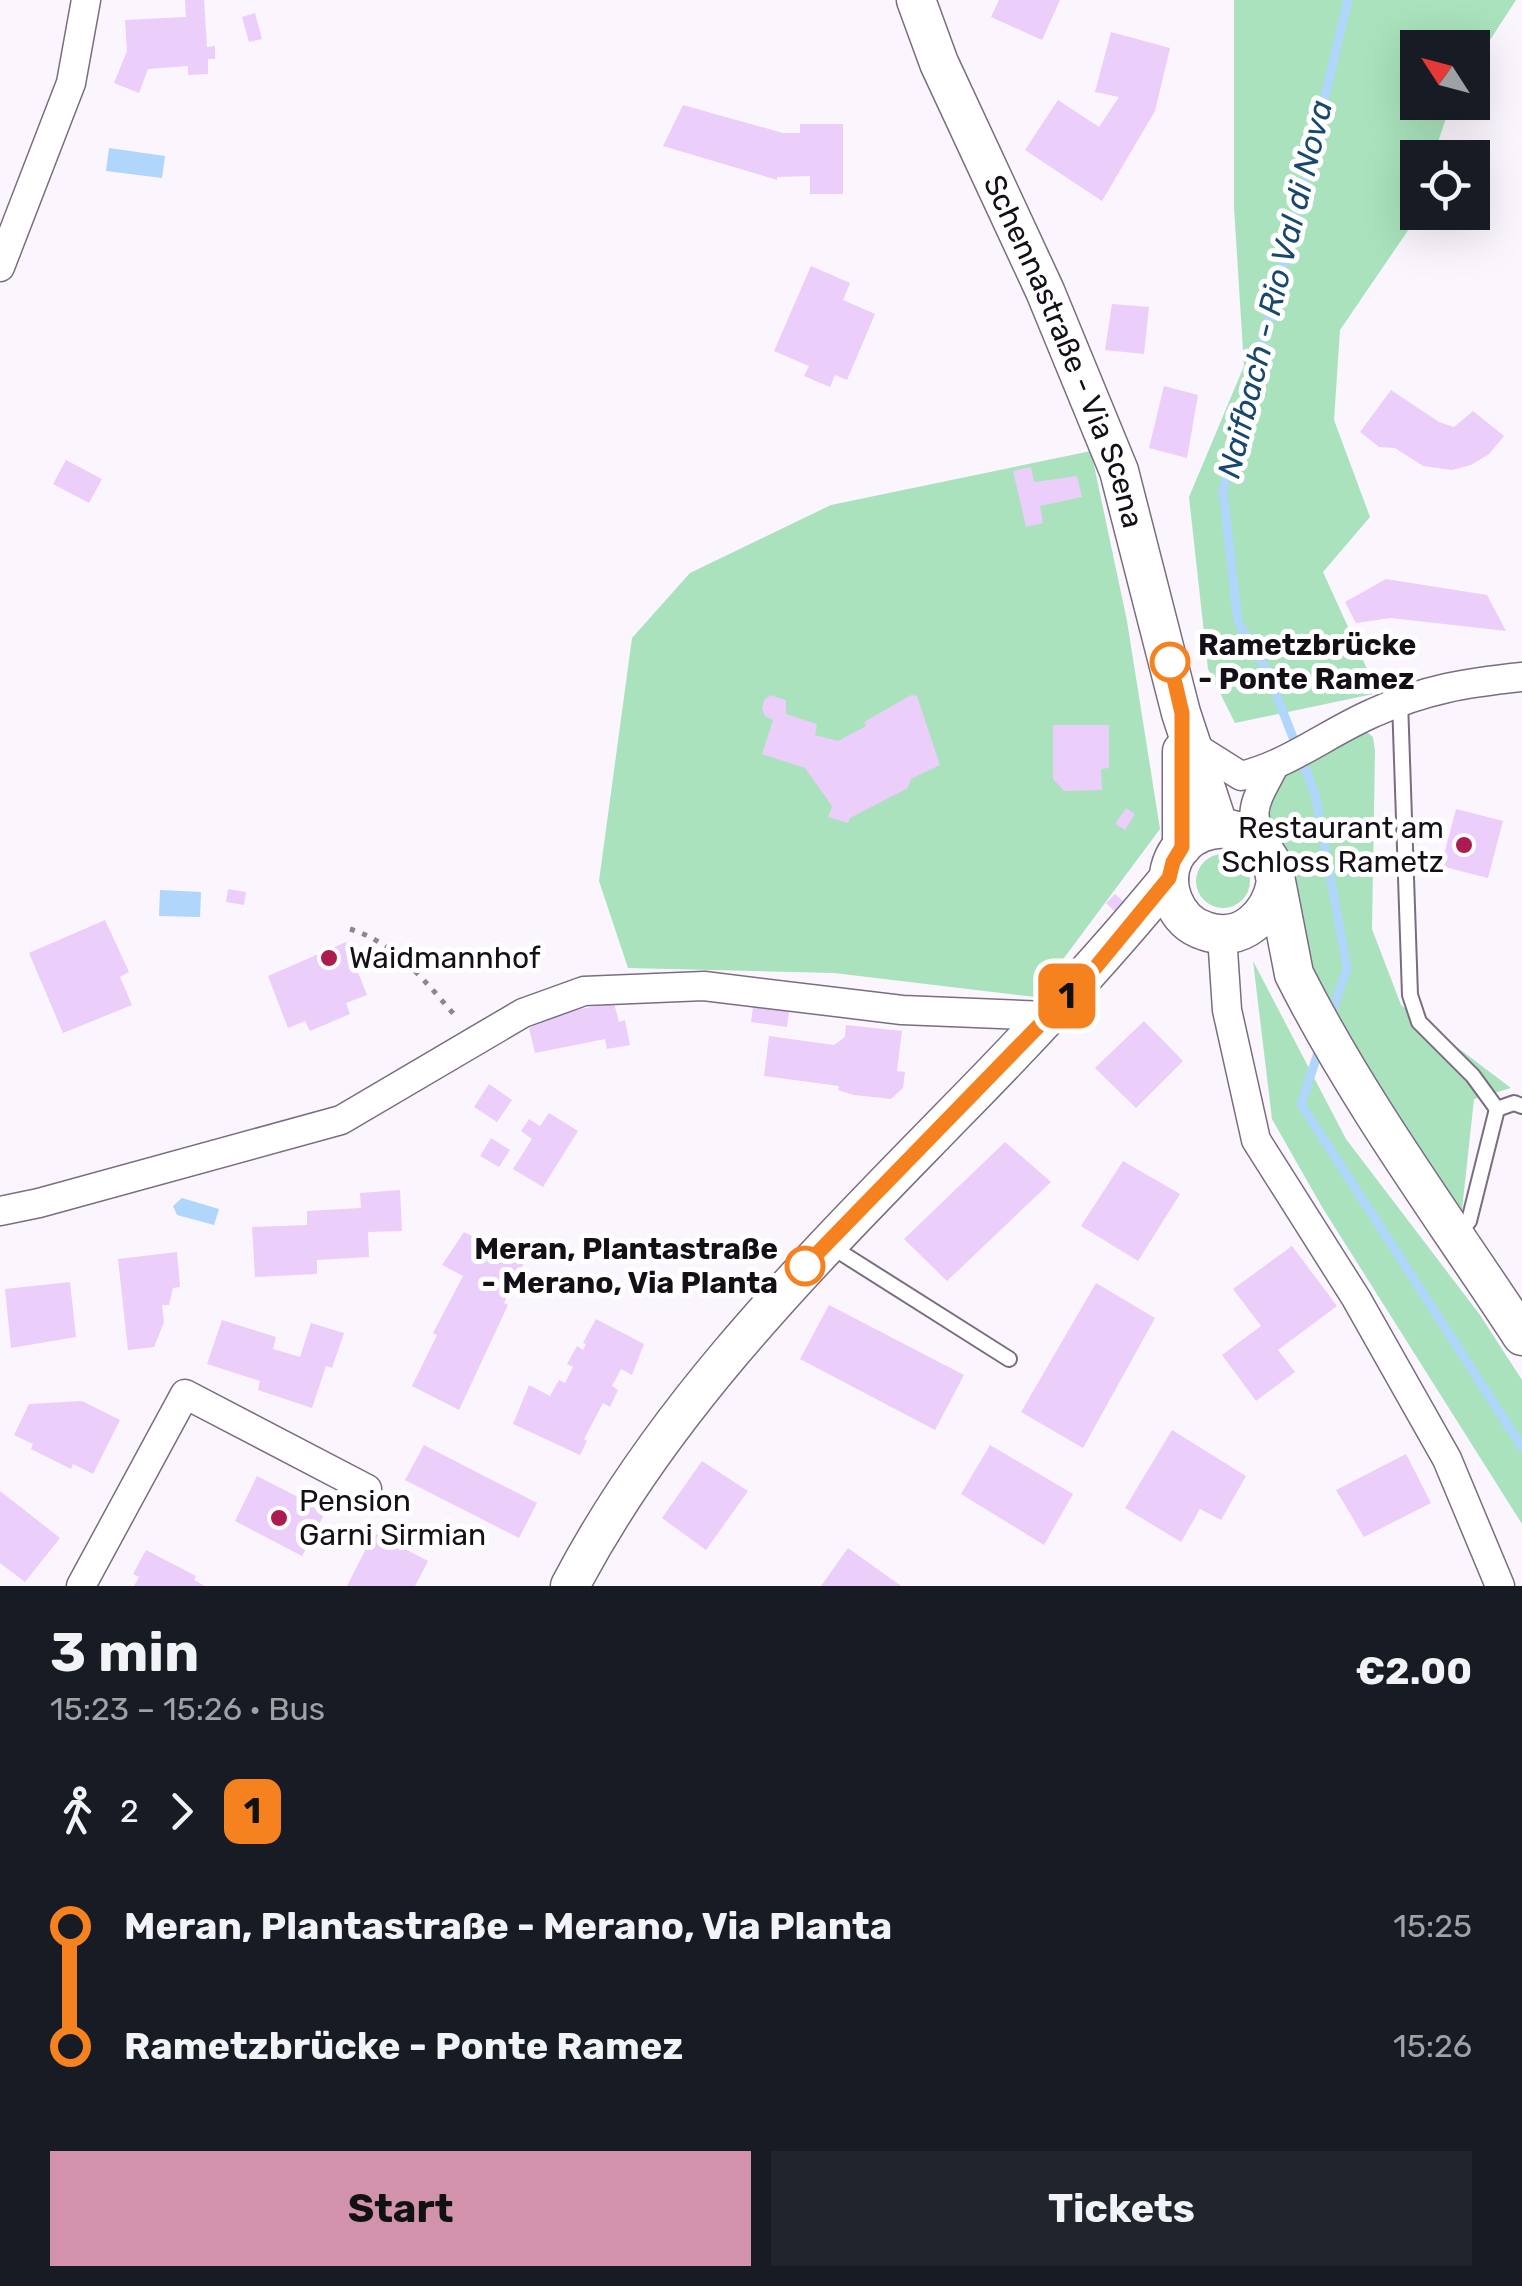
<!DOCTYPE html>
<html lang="en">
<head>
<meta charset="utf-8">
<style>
  body { margin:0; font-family:Rubik,sans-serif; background:#20242c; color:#f1f3f6; height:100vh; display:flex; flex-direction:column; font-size:38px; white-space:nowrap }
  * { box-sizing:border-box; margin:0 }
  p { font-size:32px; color:#9ea1a6 }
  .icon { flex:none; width:55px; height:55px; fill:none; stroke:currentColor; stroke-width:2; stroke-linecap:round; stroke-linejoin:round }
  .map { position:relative; height:1586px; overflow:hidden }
  .sheet { display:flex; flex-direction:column; background:#171b24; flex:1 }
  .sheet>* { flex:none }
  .badge { padding:0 20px; border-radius:15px; font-size:35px; line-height:65px }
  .needle { width:65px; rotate:306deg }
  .tools { position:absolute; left:1400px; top:30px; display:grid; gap:20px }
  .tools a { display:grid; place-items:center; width:90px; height:90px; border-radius:0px; background:#171b24; box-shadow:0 10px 40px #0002; font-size:50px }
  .map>.badge { position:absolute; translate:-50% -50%; box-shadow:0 0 0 5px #fff }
  .legs { display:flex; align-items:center; gap:15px; height:110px; padding:0 50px; font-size:32px }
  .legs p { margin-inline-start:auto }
  .headline { display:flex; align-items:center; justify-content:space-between; height:170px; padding:0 50px }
  h1 { font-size:55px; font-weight:700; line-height:75px }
  .primary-button { display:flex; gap:20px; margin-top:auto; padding:20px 50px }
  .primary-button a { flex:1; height:115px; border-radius:0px; background:#d292ac; color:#111; font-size:40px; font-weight:700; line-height:115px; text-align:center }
  .primary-button a+a { background:#20242c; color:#f1f3f6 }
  ul { padding:0 50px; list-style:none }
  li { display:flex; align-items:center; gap:35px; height:120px; font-size:38px }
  li i { display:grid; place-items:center; width:15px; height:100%; margin:0 12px; background:currentColor }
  li i::after { content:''; width:25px; height:25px; margin:-12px; border:8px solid; border-radius:50%; background:#171b24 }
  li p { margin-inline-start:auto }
  li:first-child i { background:linear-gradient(#0000 50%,currentColor 0) }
  li:last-child i { background:linear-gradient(currentColor 50%,#0000 0) }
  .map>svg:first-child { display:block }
  .green { fill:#a9e2bc }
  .water { fill:#b0d6fc }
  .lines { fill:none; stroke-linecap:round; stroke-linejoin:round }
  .stream { stroke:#b0d6fc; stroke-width:9 }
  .building { fill:#ebcefa }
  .lane-casing { stroke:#7a6d81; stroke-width:18 }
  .street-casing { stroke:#7a6d81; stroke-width:31 }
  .secondary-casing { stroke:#7a6d81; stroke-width:41 }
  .path { stroke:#8c878f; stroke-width:5; stroke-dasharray:5 8; stroke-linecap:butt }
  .lane { stroke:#fff; stroke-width:14 }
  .street { stroke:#fff; stroke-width:28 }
  .secondary { stroke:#fff; stroke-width:38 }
  .line-1-casing { stroke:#fff; stroke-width:22 }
  .line-1 { stroke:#f5821f; stroke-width:15 }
  .stop-1-dot { fill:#fff; stroke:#f5821f; stroke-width:5 }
  .poi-dot { fill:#ac1c51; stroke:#fff; stroke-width:4 }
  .labels { text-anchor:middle; stroke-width:10; stroke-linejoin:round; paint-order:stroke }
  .street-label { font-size:30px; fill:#151018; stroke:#fff }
  .stop-label { font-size:30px; font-weight:bold; fill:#151018; stroke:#fff; text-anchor:start }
  .poi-label { font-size:30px; fill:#151018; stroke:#fff; text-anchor:start }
  .water-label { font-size:32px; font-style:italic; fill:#19486f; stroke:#fff }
</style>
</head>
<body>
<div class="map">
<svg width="1522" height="1586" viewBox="0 0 1522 1586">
  <rect width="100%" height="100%" fill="#fbf5fe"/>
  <g class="green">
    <path d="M1234,0H1516L1473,66L1472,48H1418V102L1451,103L1433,157L1418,158L1417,205L1411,226L1340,330L1334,420L1370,517L1323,572L1378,693L1235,723L1208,669L1189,497L1244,366L1234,207Z"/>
    <path d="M1091,451L1127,621L1160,829L1035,997L834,973L628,968L599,881L632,638L690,573L831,505Z"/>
    <path d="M1367,732L1373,737L1375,751L1372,929L1401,1005L1511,1088L1474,1099L1461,1219L1371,1075L1303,954L1261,815L1271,789L1290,771Z"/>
    <circle cx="1223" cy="881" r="27"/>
    <path d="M1253,961L1346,1139L1480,1315L1522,1380V1524L1322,1207L1272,1119Z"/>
  </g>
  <g class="water">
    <path d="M109,148L165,156L162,178L106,171Z"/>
    <path d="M160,890L201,892L200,917L159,916Z"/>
    <path d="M182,1198L219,1209L214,1225L177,1215L173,1206Z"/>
  </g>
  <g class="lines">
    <g class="stream">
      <path d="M1330,1018L1347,968L1315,794L1267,671L1238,622L1223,491L1300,200L1348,0"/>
      <path d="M1320,1047L1301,1104L1522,1447"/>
    </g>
  </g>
  <g class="building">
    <path d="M185,0H204L207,47L215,46V59H208V74L188,75V66L148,69L139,93L114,83L127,51L125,20L186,17Z"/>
    <path d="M999,0H1060L1042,40L991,17Z"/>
    <path d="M255,13L262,39L249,42L242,17Z"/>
    <path d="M1111,32L1170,48L1155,111L1102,201L1025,150L1058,100L1099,127L1119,97L1095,92Z"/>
    <path d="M683,105L783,133H800V124H843V194H810V176L777,177V180L663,146Z"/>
    <path d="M811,266L850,283L843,300L875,314L847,380L835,375L830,387L804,376L809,366L774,351Z"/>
    <path d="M1112,304L1149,307L1144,354L1105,350Z"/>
    <path d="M1164,386L1198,395L1187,458L1149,448Z"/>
    <path d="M1391,390L1439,422L1454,427L1473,411L1504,436L1489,454L1471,465L1452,470L1423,466L1395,448L1379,447L1360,432Z"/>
    <path d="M66,460L102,479L89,503L53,484Z"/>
    <path d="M1031,467L1034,482L1077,476L1082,497L1040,506L1043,523L1026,527L1013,471Z"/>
    <path d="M1386,579L1487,595L1506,631L1391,618L1356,623L1345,602Z"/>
    <path d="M770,695L786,700V714L817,724L815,735L838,741L866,726L864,722L911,695L917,696L940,765L911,779L908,788L850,818L848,823L828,817L832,806L805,768L762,754L773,720L765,716L762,708L764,700Z"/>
    <path d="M1053,725H1109V768L1101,769L1102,790L1064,791L1053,779Z"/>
    <path d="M1126,808L1135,814L1125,830L1115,824Z"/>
    <path d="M1456,809L1503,821L1488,878L1441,866Z"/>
    <path d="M228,889L246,892L244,905L226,902Z"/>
    <path d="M1115,894L1124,902L1115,912L1106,903Z"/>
    <path d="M105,920L129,972L120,977L132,1005L63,1033L29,953Z"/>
    <path d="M346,942L367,995L346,1003L350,1014L310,1031L305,1021L288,1028L268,976Z"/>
    <path d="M754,1000L790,1003L787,1027L751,1022Z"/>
    <path d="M614,1003L619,1022L625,1020L630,1045L607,1049L605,1039L535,1053L529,1028L569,1011Z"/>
    <path d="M1144,1021L1183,1061L1136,1108L1095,1068Z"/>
    <path d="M846,1025L902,1031L897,1071L905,1072L903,1088L891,1099L854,1095L838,1090L839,1086L764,1076L769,1036L834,1045L845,1037Z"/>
    <path d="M489,1084L512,1100L497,1122L474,1107Z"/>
    <path d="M549,1113L578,1131L543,1187L513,1169L532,1139L521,1131L529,1119L540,1126Z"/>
    <path d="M491,1138L510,1150L499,1167L480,1156Z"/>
    <path d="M1005,1142L1051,1182L947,1281L904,1239Z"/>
    <path d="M1123,1161L1180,1194L1138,1261L1081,1226Z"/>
    <path d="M400,1190L402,1231L368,1232L369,1257L317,1260V1274L255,1277L252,1227L307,1225V1211L361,1208L360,1193Z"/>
    <path d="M464,1232L524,1263L504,1303L508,1305L459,1410L412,1386L437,1335L433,1333L463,1276L442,1265Z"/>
    <path d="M1292,1246L1337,1306L1278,1350L1295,1372L1256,1401L1222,1355L1261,1326L1233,1289Z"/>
    <path d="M177,1252L180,1287L173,1288L169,1305H162L164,1322L154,1347L128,1350L118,1259Z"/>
    <path d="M70,1282L76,1337L11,1348L5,1289Z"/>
    <path d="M1096,1283L1155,1318L1083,1448L1021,1412Z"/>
    <path d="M829,1305L964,1375L935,1430L800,1359Z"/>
    <path d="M596,1319L644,1344L632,1375L621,1369L612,1386L618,1390L610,1407L603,1403L584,1439L587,1441L580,1455L513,1424L529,1385L550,1396L559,1380L565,1383L573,1367L567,1364L577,1346L583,1350L586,1344L583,1343Z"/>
    <path d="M222,1320L276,1337L273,1349L300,1357L311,1323L344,1333L332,1368L326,1366L312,1408L258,1390L260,1381L207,1364Z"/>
    <path d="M82,1401L120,1420L93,1474L73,1464L71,1469L31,1449L33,1444L14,1435L29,1404Z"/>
    <path d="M1172,1430L1246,1476L1221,1520L1200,1509L1181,1542L1125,1508Z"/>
    <path d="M424,1445L537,1503L519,1538L405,1480Z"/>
    <path d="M990,1445L1073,1494L1044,1545L961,1494Z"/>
    <path d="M1406,1454L1431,1503L1364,1537L1336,1490Z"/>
    <path d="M702,1461L748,1491L706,1550L662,1518Z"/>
    <path d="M257,1476L298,1497L299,1495L324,1515L302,1556L235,1521Z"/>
    <path d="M0,1491L60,1538L25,1582L0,1563Z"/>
    <path d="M374,1533L428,1561L415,1586H347Z"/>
    <path d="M848,1548L901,1586H821Z"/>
    <path d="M146,1550L196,1576L194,1580L205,1586H134L139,1577L133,1574Z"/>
  </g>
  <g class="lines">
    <defs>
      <g id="lane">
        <path d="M1400,701L1410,995L1419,1022L1473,1076L1497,1109"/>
        <path d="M1457,1236L1469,1221L1497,1109L1514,1103L1522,1106"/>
        <path d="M832,1247L1009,1359"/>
      </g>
      <g id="street">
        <path d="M0,267L71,83L86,0"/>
        <path d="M1195,747L1241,776C1290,764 1327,733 1373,713C1425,689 1466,683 1522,677"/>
        <path d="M1266,851C1247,811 1253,806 1273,768"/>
        <path d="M1222,935L1227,1010L1256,1140L1356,1298L1447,1459L1500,1586"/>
        <path d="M0,1211L39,1203L341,1120L523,1013L584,991L704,986L902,1010L1046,1016"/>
        <path d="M81,1586L185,1394L367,1489"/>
      </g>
      <g id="secondary">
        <path id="s1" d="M916,0L939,63L1045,291L1119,471L1181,713L1219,828"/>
        <path d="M1182,751V847"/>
        <path d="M1276,882C1270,916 1241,944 1205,931C1189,926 1179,915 1173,900C1149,838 1239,794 1273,866L1294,974C1358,1101 1444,1217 1522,1336"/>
        <path d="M570,1586C664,1406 810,1262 950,1118C1026,1041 1100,962 1169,878"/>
      </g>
    </defs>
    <use href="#lane" class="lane-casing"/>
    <use href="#street" class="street-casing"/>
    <use href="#secondary" class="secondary-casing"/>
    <path class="path" d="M350,929C394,942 427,983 457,1018"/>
    <use href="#lane" class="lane"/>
    <use href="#street" class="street"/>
    <use href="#secondary" class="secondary"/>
  </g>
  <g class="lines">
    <defs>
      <path id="line-1" d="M805,1266L1095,968L1169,878L1173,862L1182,847V713L1170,662"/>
    </defs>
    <use href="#line-1" class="line-1-casing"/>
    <use href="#line-1" class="line-1"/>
  </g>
  <g class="stop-1-dot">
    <circle cx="1170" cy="662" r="18"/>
    <circle cx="805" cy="1266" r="18"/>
  </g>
  <g class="poi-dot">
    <circle cx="1464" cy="845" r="10"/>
    <circle cx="329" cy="958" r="10"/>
    <circle cx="279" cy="1518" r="10"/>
  </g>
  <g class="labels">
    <g class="street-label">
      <text dy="10" stroke="none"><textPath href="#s1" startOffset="382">Schennastraße - Via Scena</textPath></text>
    </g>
    <g class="stop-label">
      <text x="1198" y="655">Rametzbrücke<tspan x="1198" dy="34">- Ponte Ramez</tspan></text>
      <text x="778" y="1259" text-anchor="end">Meran, Plantastraße<tspan x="778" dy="34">- Merano, Via Planta</tspan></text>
    </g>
    <g class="poi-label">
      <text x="1444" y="838" text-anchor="end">Restaurant am<tspan x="1444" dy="34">Schloss Rametz</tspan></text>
      <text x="349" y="968">Waidmannhof</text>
      <text x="299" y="1511">Pension<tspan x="299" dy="34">Garni Sirmian</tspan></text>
    </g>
    <g class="water-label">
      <text transform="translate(1275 289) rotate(-76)" y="11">Naifbach - Rio Val di Nova</text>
    </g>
  </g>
</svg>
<div class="tools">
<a><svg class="needle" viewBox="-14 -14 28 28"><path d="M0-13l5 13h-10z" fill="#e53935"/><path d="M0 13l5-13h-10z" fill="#9ea1a6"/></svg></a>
<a><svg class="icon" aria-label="locate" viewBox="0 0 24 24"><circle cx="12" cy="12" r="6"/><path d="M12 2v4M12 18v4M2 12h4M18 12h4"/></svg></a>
</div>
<b class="badge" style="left:1067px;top:996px;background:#f5821f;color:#111">1</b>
</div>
<section class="sheet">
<div class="headline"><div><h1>3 min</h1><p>15:23 – 15:26 · Bus</p></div><b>€2.00</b></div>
<div class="legs"><svg class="icon" aria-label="walk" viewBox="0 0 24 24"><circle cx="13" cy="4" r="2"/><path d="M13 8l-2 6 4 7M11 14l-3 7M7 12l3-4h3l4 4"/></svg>2<svg class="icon" aria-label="forward" viewBox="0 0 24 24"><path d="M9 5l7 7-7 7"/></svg><b class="badge" style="background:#f5821f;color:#111">1</b></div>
<ul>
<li><i style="color:#f5821f"></i><b>Meran, Plantastraße - Merano, Via Planta</b><p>15:25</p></li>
<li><i style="color:#f5821f"></i><b>Rametzbrücke - Ponte Ramez</b><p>15:26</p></li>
</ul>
<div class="primary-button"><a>Start</a><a>Tickets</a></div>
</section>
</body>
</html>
